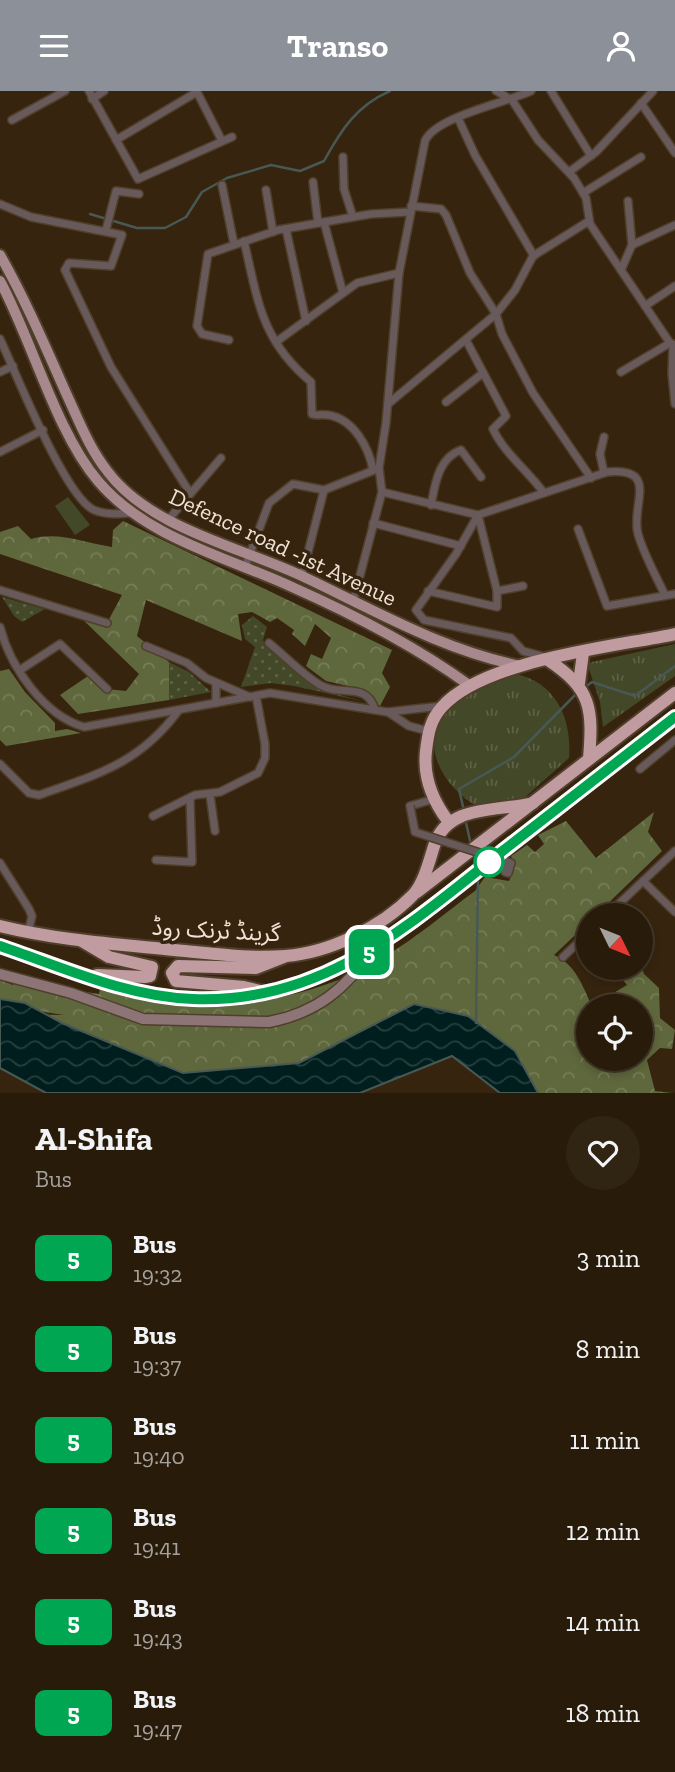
<!DOCTYPE html>
<html lang="en">
<head>
<meta charset="utf-8">
<style>
  body { margin:0; font-family:"Zilla Slab","Noto Sans Arabic",serif; background:#302413; color:#f1f3f6; height:100vh; display:flex; flex-direction:column; font-size:26px; white-space:nowrap }
  * { box-sizing:border-box; margin:0 }
  p { font-size:23px; color:#a5a19c }
  .icon { flex:none; width:38px; height:38px; fill:none; stroke:currentColor; stroke-width:2; stroke-linecap:round; stroke-linejoin:round }
  .map { position:relative; height:1002px; overflow:hidden }
  .details { display:flex; flex-direction:column; background:#281b0a; flex:1 }
  .details>* { flex:none }
  .badge { padding:0 14px; border-radius:10px; font-size:24px; line-height:46px }
  .needle { width:46px; rotate:133deg }
  .buttons { position:absolute; left:576px; top:812px; display:grid; gap:14px }
  .buttons a { display:grid; place-items:center; width:77px; height:77px; border-radius:50%; background:#281b0a; box-shadow:0 4px 10px #0003,0 0 0 2px #44392b; font-size:35px }
  .map>.badge { position:absolute; translate:-50% -50%; box-shadow:0 0 0 4px #fff }
  .round { display:grid; place-items:center; flex:none; width:74px; height:74px; border-radius:37px; background:#302413 }
  .summary { display:flex; align-items:center; justify-content:space-between; height:119px; padding:0 35px }
  h1 { font-size:33px; font-weight:700; line-height:52px }
  ul { padding:0; list-style:none }
  li { display:flex; align-items:center; gap:21px; height:91px; padding:0 35px }
  li div { flex:1 }
  li b { display:block; font-size:26px }
  li em { font-style:normal }
  li .badge { min-width:77px; font-weight:700; text-align:center }
  header { display:flex; justify-content:space-between; align-items:center; height:91px; padding:0 35px; background:#8c9099; color:#fff; font-size:32px; font-weight:700 }
  .map>svg:first-child { display:block }
  .grass { fill:url(#grass-tufts) }
  .forest { fill:url(#forest-crowns); fill-rule:evenodd }
  .park { fill:url(#park-dots) }
  .pitch { fill:#434828 }
  .water { fill:url(#water-waves); stroke:#485955; stroke-width:2 }
  .lines { fill:none; stroke-linecap:round; stroke-linejoin:round }
  .stream { stroke:#485955; stroke-width:2.5 }
  .street-casing { stroke:#503f2a; stroke-width:10 }
  .secondary-casing { stroke:#503f2a; stroke-width:13 }
  .primary-casing { stroke:#503f2a; stroke-width:14 }
  .highway-casing { stroke:#503f2a; stroke-width:16 }
  .street { stroke:#68595b; stroke-width:7 }
  .secondary { stroke:#8c7477; stroke-width:10 }
  .primary { stroke:#a7898d; stroke-width:10 }
  .highway { stroke:#c09ba0; stroke-width:12 }
  .street-bridge-casing { stroke:#503f2a; stroke-width:10; stroke-linecap:butt }
  .street-bridge { stroke:#68595b; stroke-width:7 }
  .line-casing { stroke:#fff; stroke-width:16 }
  .line { stroke:#00a651; stroke-width:10 }
  .stop-dot { fill:#fff; stroke:#00a651; stroke-width:3.5 }
  .labels { text-anchor:middle; stroke-width:7; stroke-linejoin:round; paint-order:stroke }
  .street-label { font-size:23px; fill:#f0e3d6; stroke:#36240e }
</style>
</head>
<body>
<header><svg class="icon" aria-label="menu" viewBox="0 0 24 24"><path d="M4 6h16M4 12h16M4 18h16"/></svg>Transo<svg class="icon" aria-label="person" viewBox="0 0 24 24"><circle cx="12" cy="8" r="4"/><path d="M4 21q1-7 8-7t8 7"/></svg></header>
<div class="map">
<svg width="675" height="1002" viewBox="0 0 675 1002">
  <defs>
    <pattern id="grass-tufts" width="24" height="20" patternUnits="userSpaceOnUse" patternTransform="scale(1.75)"><rect width="24" height="20" fill="#434828"/><path d="M3 7l-1-3M5 7V3M7 7l1-3M15 17l-1-3M17 17v-4M19 17l1-3" fill="none" stroke="#5e6246"/></pattern>
    <pattern id="forest-crowns" width="20" height="18" patternUnits="userSpaceOnUse" patternTransform="scale(1.75)"><rect width="20" height="18" fill="#5f673c"/><path d="M2 6a3 3 0 1 1 6 0M12 15a3 3 0 1 1 6 0" fill="none" stroke="#767d57"/></pattern>
    <pattern id="park-dots" width="8" height="8" patternUnits="userSpaceOnUse" patternTransform="scale(1.75)"><rect width="8" height="8" fill="#434828"/><path d="M2 2h.1M6 6h.1" fill="none" stroke="#5e6246" stroke-width="1.8" stroke-linecap="round"/></pattern>
    <pattern id="water-waves" width="16" height="10" patternUnits="userSpaceOnUse" patternTransform="scale(1.75)"><rect width="16" height="10" fill="#001e1e"/><path d="M0 5q4-4 8 0t8 0" fill="none" stroke="#263f3e"/></pattern>
  </defs>
  <rect width="100%" height="100%" fill="#36240e"/>
  <g class="grass">
    <path d="M675,553V585L603,636L600,611L587,572Z"/>
    <path d="M516,583C557,592 572,629 569,667L523,708L478,716C429,687 414,632 469,599C482,591 501,588 516,583Z"/>
  </g>
  <g class="forest">
    <path d="M123,430L392,559L382,582L390,596L380,615L375,612L365,599L326,590L306,575L311,563L322,568L331,547L315,533L305,555L292,543L294,539L277,527L270,531L252,521L238,523L242,550L146,509L137,545L169,571V609L78,623L60,604L91,583L107,598L126,600L139,583L77,523L107,532L122,504L0,463V441L18,435L31,448C59,440 84,452 112,456L113,439Z"/>
    <path d="M9,578L25,601L55,632V640L67,638L81,642L6,655L0,649V580Z"/>
    <path d="M654,721L648,741L662,760L596,824H588V832L554,864C576,874 582,894 592,915L627,894L613,877H640L641,874L644,883L659,897L660,927L675,939L672,958L660,957L647,969L655,1000L672,1002H534L473,932L301,980L171,994L10,923L64,924L0,914V883H5V891L13,894L16,890L99,903L101,892C114,896 128,903 142,906C221,923 315,909 384,866C416,847 445,822 475,800L485,786L509,790L515,775L511,765L527,754L535,761L544,753L538,744L566,730L596,767ZM588,915H640V968H588Z"/>
  </g>
  <g class="park">
    <path d="M2,506L45,518L22,531L14,525Z"/>
    <path d="M253,525L267,536L263,549L266,555L322,599L362,610L294,595L271,592L241,596L255,556L245,548L242,534Z"/>
    <path d="M169,571L189,581L211,601L169,609Z"/>
  </g>
  <path class="pitch" d="M68,406L90,434L75,444L55,415Z"/>
  <path class="water" d="M0,908L25,912L62,932L183,982L299,972L414,913L468,925L515,960L538,1002H500L452,965L360,1002H46L0,977Z"/>
  <g class="lines">
    <g class="stream">
      <path d="M90,123L137,137H165L186,126L202,101L227,87L271,74L300,80L324,70C341,39 357,14 390,0"/>
      <path d="M584,597L592,591L635,605L675,575"/>
      <path d="M464,720L459,698L514,666L576,603"/>
      <path d="M465,727L471,754"/>
      <path d="M476,932L478,785"/>
    </g>
    <defs>
      <g id="street">
        <path d="M89,0L138,88L232,46"/>
        <path d="M496,0L512,9L538,49L574,87L586,107L590,133L670,252L675,254"/>
        <path d="M551,0L591,65"/>
        <path d="M92,8L104,0"/>
        <path d="M641,12L675,62"/>
        <path d="M458,27L475,64L534,165"/>
        <path d="M12,29L65,0"/>
        <path d="M116,49L197,1L222,50"/>
        <path d="M343,66L344,98L353,126"/>
        <path d="M569,81L596,61L653,0"/>
        <path d="M313,91L318,132"/>
        <path d="M222,94L234,153"/>
        <path d="M266,99L273,141"/>
        <path d="M583,102L641,66"/>
        <path d="M628,110L632,154"/>
        <path d="M0,113L31,126L122,144L111,175L69,172L65,179L111,276L190,402"/>
        <path d="M411,115L441,118L446,124L470,182L496,223L502,243L533,302L591,387"/>
        <path d="M324,131L343,202"/>
        <path d="M286,138L306,230"/>
        <path d="M106,139L116,100L139,103"/>
        <path d="M244,150C258,210 261,249 311,291L312,323C317,325 322,323 328,324C354,328 369,357 373,379"/>
        <path d="M621,179L632,154L675,134"/>
        <path d="M645,215L675,195"/>
        <path d="M0,248C16,282 65,406 94,419C106,424 119,423 132,422"/>
        <path d="M229,249L202,243L197,235L208,163L278,139L371,123L410,121"/>
        <path d="M466,249L506,325L493,338C504,362 528,380 544,402"/>
        <path d="M276,251L357,192L399,182"/>
        <path d="M673,253L672,283L675,313"/>
        <path d="M0,281L13,275"/>
        <path d="M621,281L670,252"/>
        <path d="M446,311L483,282"/>
        <path d="M388,313L496,223L515,199L533,165L589,130"/>
        <path d="M0,361L43,339"/>
        <path d="M604,382L600,363L604,346"/>
        <path d="M382,401L478,424L607,381C661,376 630,415 638,443C644,464 656,485 665,504"/>
        <path d="M431,414C435,394 438,367 461,359L481,386"/>
        <path d="M478,424L456,463L416,519L424,529L511,547L523,560L545,566"/>
        <path d="M168,429L221,367"/>
        <path d="M373,432L461,455"/>
        <path d="M578,438L607,515L675,503"/>
        <path d="M245,476L269,412L293,393L324,399"/>
        <path d="M302,485L324,399L377,378"/>
        <path d="M0,499L107,532"/>
        <path d="M428,500L497,516V500L478,424"/>
        <path d="M497,500L523,495"/>
        <path d="M353,511L382,401L379,377L386,332L399,182L425,50C435,26 505,12 531,0"/>
        <path d="M0,536C10,575 43,624 84,636L270,602L387,621L442,615"/>
        <path d="M269,552C286,566 302,583 320,594C340,606 367,590 375,619"/>
        <path d="M146,555L187,572L206,587L250,606"/>
        <path d="M20,579L60,553L107,598"/>
        <path d="M216,593V612"/>
        <path d="M388,621L409,635L428,640"/>
        <path d="M0,673L29,702L39,704C98,683 139,673 179,619"/>
        <path d="M640,678L675,649"/>
        <path d="M210,704L215,740"/>
        <path d="M410,715L434,708"/>
        <path d="M153,725L195,704L220,701L258,682L265,667V653L256,605"/>
        <path d="M156,769L192,771L190,708"/>
        <path d="M0,772L29,818L32,825L28,842"/>
        <path d="M643,790L675,821"/>
        <path d="M607,824L675,760"/>
        <path d="M563,866L588,842"/>
      </g>
      <path id="secondary" d="M0,883L71,902L143,928L269,931C316,922 346,898 372,859"/>
      <g id="primary">
        <path d="M0,164C25,208 45,255 66,302C79,330 89,357 108,381C150,437 240,456 302,485C374,519 442,559 521,575"/>
        <path d="M0,190C32,249 56,341 98,390C146,447 227,466 292,496C353,523 415,555 469,594"/>
      </g>
      <g id="highway">
        <path d="M548,569C592,598 593,618 589,668"/>
        <path d="M579,592L583,562"/>
        <path d="M448,730C433,710 423,686 426,660C428,643 430,629 442,616C484,569 613,556 675,543"/>
        <path d="M417,801L675,602"/>
        <path d="M0,835C57,849 115,853 174,859C210,862 248,868 285,865C329,862 382,836 413,804C424,792 429,771 434,755C447,713 496,721 533,712"/>
        <path d="M82,850L109,866L152,876L150,885L145,886L97,884"/>
        <path d="M0,855C62,875 127,906 193,908C321,913 401,839 496,766C556,719 615,672 675,626"/>
        <path d="M264,901L244,896L176,890L172,882L178,875L256,877L284,866"/>
      </g>
    </defs>
    <use href="#street" class="street-casing"/>
    <use href="#secondary" class="secondary-casing"/>
    <use href="#primary" class="primary-casing"/>
    <use href="#highway" class="highway-casing"/>
    <use href="#street" class="street"/>
    <use href="#secondary" class="secondary"/>
    <use href="#primary" class="primary"/>
    <use href="#highway" class="highway"/>
    <defs>
      <path id="street-bridge" d="M410,715L415,741L511,772L508,782L505,781L507,774"/>
    </defs>
    <use href="#street-bridge" class="street-bridge-casing"/>
    <use href="#street-bridge" class="street-bridge"/>
  </g>
  <g class="lines">
    <defs>
      <path id="line" d="M0,855C62,876 127,906 193,908C322,913 405,837 500,762C558,717 617,671 675,626"/>
    </defs>
    <use href="#line" class="line-casing"/>
    <use href="#line" class="line"/>
  </g>
  <circle class="stop-dot" cx="489" cy="771" r="14"/>
  <g class="labels">
    <g class="street-label">
      <text transform="translate(283 456) rotate(25)" y="8">Defence road -1st Avenue</text>
      <text transform="translate(216 839) rotate(3)" y="8">گرینڈ ٹرنک روڈ</text>
    </g>
  </g>
</svg>
<div class="buttons">
<a><svg class="needle" viewBox="-14 -14 28 28"><path d="M0-13l5 13h-10z" fill="#e53935"/><path d="M0 13l5-13h-10z" fill="#a5a19c"/></svg></a>
<a><svg class="icon" aria-label="locate" viewBox="0 0 24 24"><circle cx="12" cy="12" r="6"/><path d="M12 2v4M12 18v4M2 12h4M18 12h4"/></svg></a>
</div>
<b class="badge" style="left:369px;top:861px;background:#00a651;color:#fff">5</b>
</div>
<section class="details">
<div class="summary"><div><h1>Al-Shifa</h1><p>Bus</p></div><a class="round"><svg class="icon" aria-label="heart" viewBox="0 0 24 24"><path d="M12 20l-8-8c-3-5 5-10 8-4 3-6 11-1 8 4z"/></svg></a></div>
<ul>
<li><span class="badge" style="background:#00a651;color:#fff">5</span><div><b>Bus</b><p>19:32</p></div><em>3 min</em></li>
<li><span class="badge" style="background:#00a651;color:#fff">5</span><div><b>Bus</b><p>19:37</p></div><em>8 min</em></li>
<li><span class="badge" style="background:#00a651;color:#fff">5</span><div><b>Bus</b><p>19:40</p></div><em>11 min</em></li>
<li><span class="badge" style="background:#00a651;color:#fff">5</span><div><b>Bus</b><p>19:41</p></div><em>12 min</em></li>
<li><span class="badge" style="background:#00a651;color:#fff">5</span><div><b>Bus</b><p>19:43</p></div><em>14 min</em></li>
<li><span class="badge" style="background:#00a651;color:#fff">5</span><div><b>Bus</b><p>19:47</p></div><em>18 min</em></li>
</ul>
</section>
</body>
</html>
